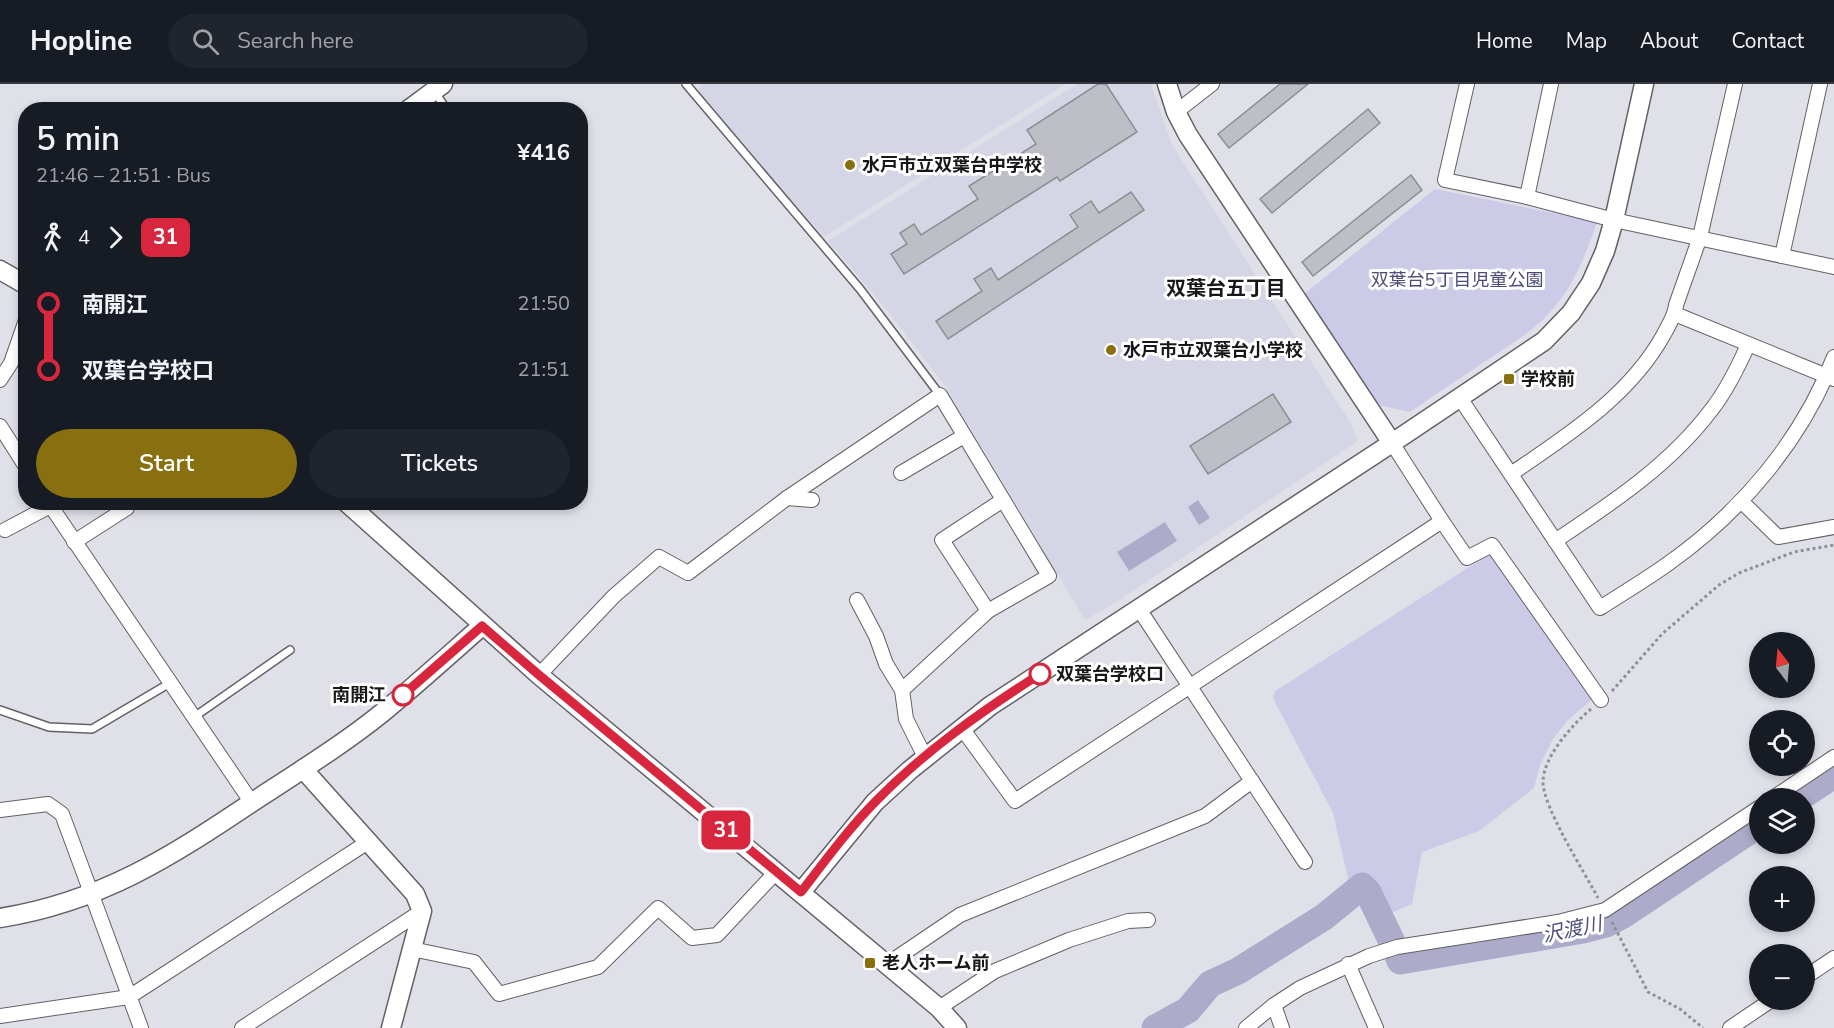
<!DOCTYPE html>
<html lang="en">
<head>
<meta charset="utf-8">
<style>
  body { margin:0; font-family:"Nunito Sans","Noto Sans JP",sans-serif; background:#20242c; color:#f1f3f6; height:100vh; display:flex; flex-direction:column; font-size:22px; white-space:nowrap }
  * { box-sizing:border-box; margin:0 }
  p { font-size:20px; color:#9ea1a6 }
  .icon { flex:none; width:33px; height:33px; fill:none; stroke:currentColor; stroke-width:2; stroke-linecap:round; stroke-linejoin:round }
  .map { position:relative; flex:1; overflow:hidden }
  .drawer { position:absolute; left:18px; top:18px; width:570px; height:408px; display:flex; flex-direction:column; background:#171b24; border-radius:24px; box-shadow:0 3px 9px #0003 }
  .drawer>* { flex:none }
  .badge { padding:0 12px; border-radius:9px; font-size:21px; line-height:39px }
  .needle { width:39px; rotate:344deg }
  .controls { position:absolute; left:1749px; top:548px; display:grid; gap:12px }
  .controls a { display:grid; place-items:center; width:66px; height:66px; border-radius:50%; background:#171b24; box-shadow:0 3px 9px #0003; font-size:30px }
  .map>.badge { position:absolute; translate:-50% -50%; box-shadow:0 0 0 3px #fff }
  .legs { display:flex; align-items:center; gap:9px; height:66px; padding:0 18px; font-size:20px }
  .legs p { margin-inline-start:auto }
  .summary { display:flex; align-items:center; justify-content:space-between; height:102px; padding:0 18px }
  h1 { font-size:33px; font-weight:600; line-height:45px }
  .cta { display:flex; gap:12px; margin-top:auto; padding:12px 18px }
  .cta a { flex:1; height:69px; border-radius:36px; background:#886f10; color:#fff; font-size:24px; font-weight:600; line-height:69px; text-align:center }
  .cta a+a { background:#20242c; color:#f1f3f6 }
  ul { padding:0 18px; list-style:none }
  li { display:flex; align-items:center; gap:21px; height:66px; font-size:22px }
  li i { display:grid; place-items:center; width:9px; height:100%; margin:0 8px; background:currentColor }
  li i::after { content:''; width:15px; height:15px; margin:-8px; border:4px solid; border-radius:50%; background:#171b24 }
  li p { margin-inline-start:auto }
  li:first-child i { background:linear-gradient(#0000 50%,currentColor 0) }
  li:last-child i { background:linear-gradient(currentColor 50%,#0000 0) }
  header { display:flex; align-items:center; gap:36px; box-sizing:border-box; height:84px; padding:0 30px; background:#171b24; border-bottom:2px solid #363941 }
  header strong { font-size:28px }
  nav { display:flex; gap:33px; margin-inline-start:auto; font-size:21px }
  .search { width:420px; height:54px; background:#20242c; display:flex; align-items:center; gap:15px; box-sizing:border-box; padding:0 21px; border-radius:33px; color:#9ea1a6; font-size:22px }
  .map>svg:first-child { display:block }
  .built { fill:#d5d6e5 }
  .green { fill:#cbcbe7 }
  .water { fill:#acacca }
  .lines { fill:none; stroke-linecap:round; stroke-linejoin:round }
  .river { stroke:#acacca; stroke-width:27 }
  .building { fill:#bebec6; stroke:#8e8e95; stroke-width:1.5 }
  .lane-casing { stroke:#616167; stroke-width:10 }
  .street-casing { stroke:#616167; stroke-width:16 }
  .secondary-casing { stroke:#616167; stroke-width:21 }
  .path { stroke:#909097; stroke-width:3; stroke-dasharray:3 3; stroke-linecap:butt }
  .lane { stroke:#fff; stroke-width:7 }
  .street { stroke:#fff; stroke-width:14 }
  .secondary { stroke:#fff; stroke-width:18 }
  .line-1-casing { stroke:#fff; stroke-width:14 }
  .line-1 { stroke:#d7263d; stroke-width:9 }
  .poi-dot { fill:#886f10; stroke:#fff; stroke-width:2 }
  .stop-1-dot { fill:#fff; stroke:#d7263d; stroke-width:3 }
  .labels { text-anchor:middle; stroke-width:6; stroke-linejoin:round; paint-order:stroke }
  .poi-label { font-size:18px; font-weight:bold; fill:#18181b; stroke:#fff; text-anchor:start }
  .park-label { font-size:18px; fill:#4c4a76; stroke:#fff }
  .stop-label { font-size:18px; font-weight:bold; fill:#18181b; stroke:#fff; text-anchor:start }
  .neighbourhood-label { font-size:20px; font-weight:bold; fill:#18181b; stroke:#fff }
  .water-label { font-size:20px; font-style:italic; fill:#514f7c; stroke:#fff }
</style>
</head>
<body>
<header>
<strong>Hopline</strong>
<div class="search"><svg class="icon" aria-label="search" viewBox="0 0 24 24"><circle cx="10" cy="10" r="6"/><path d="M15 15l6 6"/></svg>Search here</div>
<nav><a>Home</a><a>Map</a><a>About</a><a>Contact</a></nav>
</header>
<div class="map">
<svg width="1834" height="944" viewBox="0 0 1834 944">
  <rect width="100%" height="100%" fill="#e0e0e8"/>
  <g class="built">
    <path d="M701,0H1066L824,153L698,8Z"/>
    <path d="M1077,0H1151L1172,61L1352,341L1358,357L1115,519L1085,536L946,303L890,230L828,157Z"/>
  </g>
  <g class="green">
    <path d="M1435,105L1597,138C1586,170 1574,202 1551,227C1533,248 1508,262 1486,277C1460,294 1435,311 1410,328L1378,321L1304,210Z"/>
    <path d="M1488,471H1493L1593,615L1568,636L1553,655L1540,681L1534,704L1479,747L1422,768L1412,820L1384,832L1369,792L1350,803L1333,729L1273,614L1275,607Z"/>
  </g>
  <g class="water">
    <path d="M1198,416L1210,434L1199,441L1188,423Z"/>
    <path d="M1165,438L1177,457L1129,487L1117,468Z"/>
  </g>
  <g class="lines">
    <g class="river">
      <path d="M1799,714L1834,691"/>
      <path d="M1398,872L1400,877L1583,846L1606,840L1623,831L1760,740"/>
      <path d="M1155,944L1188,926L1210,900L1238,887L1324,833L1362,802L1368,808L1392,858"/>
    </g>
  </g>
  <g class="building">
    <path d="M1098,0H1106L1137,48L1060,97L1057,93L904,190L891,170L907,160L900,149L914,140L921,151L978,115L969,102L1036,60L1027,46Z"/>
    <path d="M1280,0H1308L1229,64L1218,50Z"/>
    <path d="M1368,25L1380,39L1272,129L1260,115Z"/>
    <path d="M1411,91L1422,106L1313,192L1302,178Z"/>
    <path d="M1131,108L1144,126L948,255L936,237L982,207L974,195L991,184L998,196L1078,143L1070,131L1091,117L1099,129Z"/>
    <path d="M1273,310L1291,338L1208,390L1190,362Z"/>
  </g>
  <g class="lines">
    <defs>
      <g id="lane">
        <path d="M686,0L860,205L940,311"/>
        <path d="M434,7L447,26"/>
        <path d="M0,626L49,643L92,645L170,599"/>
        <path d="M194,633L290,566"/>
      </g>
      <g id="street">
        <path d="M1467,0L1445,96L1527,113L1614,136L1834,183"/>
        <path d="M1176,28L1212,0"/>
        <path d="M1527,113L1551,0"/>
        <path d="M1782,172L1820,0"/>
        <path d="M1675,230L1834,295"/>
        <path d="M0,296L11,279L26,236"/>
        <path d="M1460,314L1600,524C1623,509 1647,495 1669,479C1741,428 1802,356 1834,273"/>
        <path d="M0,342L26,383"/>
        <path d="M1392,359L1442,437L1467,474L1492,461L1601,616"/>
        <path d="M901,389L964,352"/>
        <path d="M1511,390C1568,351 1630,312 1664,250C1669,240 1675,232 1676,221L1700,153L1735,0"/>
        <path d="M787,414L940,311L1049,492L988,527L902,606L906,635L925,673"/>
        <path d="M1741,417L1778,453L1834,443"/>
        <path d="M48,418L252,719"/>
        <path d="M5,446L50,422"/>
        <path d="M1555,457C1612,419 1670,381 1712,325C1727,306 1738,283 1748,261"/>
        <path d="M74,458L127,424"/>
        <path d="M857,516L876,552L886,580L902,606"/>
        <path d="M1139,525L1305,778"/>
        <path d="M988,527L942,456L1003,416"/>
        <path d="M539,591L614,512L659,473L688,489L787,414L812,416"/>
        <path d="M961,643L1015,717L1442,437"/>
        <path d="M1773,714L1834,673"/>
        <path d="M0,726L48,720L62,730L141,944"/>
        <path d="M412,865L474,878L499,910L598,883L658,824L692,854L717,851L776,788"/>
        <path d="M1348,880L1376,944"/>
        <path d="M886,881L960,831L1205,732L1252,697"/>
        <path d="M1804,894L1834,874"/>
        <path d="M1274,921L1282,944"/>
        <path d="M939,924L995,887L1069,856L1128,837L1148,836"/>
        <path d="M0,932L129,913L368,758"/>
        <path d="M242,944L422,827"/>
        <path d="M1246,944L1274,921L1300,904L1369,872L1397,863L1558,838L1605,826L1760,723"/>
        <path d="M1730,944L1773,915"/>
      </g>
      <g id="secondary">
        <path d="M1167,0L1176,28L1188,51L1392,359"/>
        <path d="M408,26L443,0"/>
        <path d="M0,186L26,201"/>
        <path d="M346,418L539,591L939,924L957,944"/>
        <path d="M303,685L415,810L422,827L391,944"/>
        <path d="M801,808L875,718L910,686L990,622L1392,359L1544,257L1571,229L1591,199L1605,167L1614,136L1644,0"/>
        <path d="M0,834C100,818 169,774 251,719C295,690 341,662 382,629C416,601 449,571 482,542"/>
      </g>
    </defs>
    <use href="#lane" class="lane-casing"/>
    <use href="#street" class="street-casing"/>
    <use href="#secondary" class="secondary-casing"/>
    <g class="path">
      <path d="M1612,607L1662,550L1719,501L1739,489L1794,468L1834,461"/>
      <path d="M1591,625C1572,641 1544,672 1543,697C1542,722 1585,789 1598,814"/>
      <path d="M1612,838L1648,908L1680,925L1703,944"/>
    </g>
    <use href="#lane" class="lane"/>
    <use href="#street" class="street"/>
    <use href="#secondary" class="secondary"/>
  </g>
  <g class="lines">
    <defs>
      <path id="line-1" d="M403,611L482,542L539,591L801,808C825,777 849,744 877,716C925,667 982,627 1040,590"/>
    </defs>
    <use href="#line-1" class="line-1-casing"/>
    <use href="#line-1" class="line-1"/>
  </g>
  <g class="poi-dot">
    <circle cx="850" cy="81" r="6"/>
    <circle cx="1111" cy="266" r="6"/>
    <rect x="1503" y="289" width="12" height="12" rx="3"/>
    <rect x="864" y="873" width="12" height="12" rx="3"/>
  </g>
  <g class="stop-1-dot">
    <circle cx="1040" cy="590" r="10"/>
    <circle cx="403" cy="611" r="10"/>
  </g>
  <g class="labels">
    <g class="poi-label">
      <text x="862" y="87">水戸市立双葉台中学校</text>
      <text x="1123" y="272">水戸市立双葉台小学校</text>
      <text x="1521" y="301">学校前</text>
      <text x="882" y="885">老人ホーム前</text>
    </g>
    <g class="park-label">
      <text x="1457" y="202">双葉台5丁目児童公園</text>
    </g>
    <g class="stop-label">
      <text x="1056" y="596">双葉台学校口</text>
      <text x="386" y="617" text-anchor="end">南開江</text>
    </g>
    <g class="neighbourhood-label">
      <text x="1226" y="211">双葉台五丁目</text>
    </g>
    <g class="water-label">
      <text transform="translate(1572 845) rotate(-12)" y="7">沢渡川</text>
    </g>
  </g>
</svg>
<div class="controls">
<a><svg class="needle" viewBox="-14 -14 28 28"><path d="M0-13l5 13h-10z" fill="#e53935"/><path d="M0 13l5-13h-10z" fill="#9ea1a6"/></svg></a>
<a><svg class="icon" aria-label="locate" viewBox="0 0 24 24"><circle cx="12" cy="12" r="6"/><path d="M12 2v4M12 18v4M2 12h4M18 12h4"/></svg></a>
<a><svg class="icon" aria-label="layers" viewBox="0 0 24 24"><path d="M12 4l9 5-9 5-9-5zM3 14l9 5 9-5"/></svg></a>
<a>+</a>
<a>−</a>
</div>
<b class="badge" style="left:726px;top:746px;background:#d7263d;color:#fff">31</b>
<section class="drawer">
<div class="summary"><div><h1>5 min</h1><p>21:46 – 21:51 · Bus</p></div><b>¥416</b></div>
<div class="legs"><svg class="icon" aria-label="walk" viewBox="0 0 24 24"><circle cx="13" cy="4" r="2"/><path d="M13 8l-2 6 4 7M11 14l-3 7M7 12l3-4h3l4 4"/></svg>4<svg class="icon" aria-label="forward" viewBox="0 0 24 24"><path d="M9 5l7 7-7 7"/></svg><b class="badge" style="background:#d7263d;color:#fff">31</b></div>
<ul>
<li><i style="color:#d7263d"></i><b>南開江</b><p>21:50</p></li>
<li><i style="color:#d7263d"></i><b>双葉台学校口</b><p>21:51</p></li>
</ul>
<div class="cta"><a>Start</a><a>Tickets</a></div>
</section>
</div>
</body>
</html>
